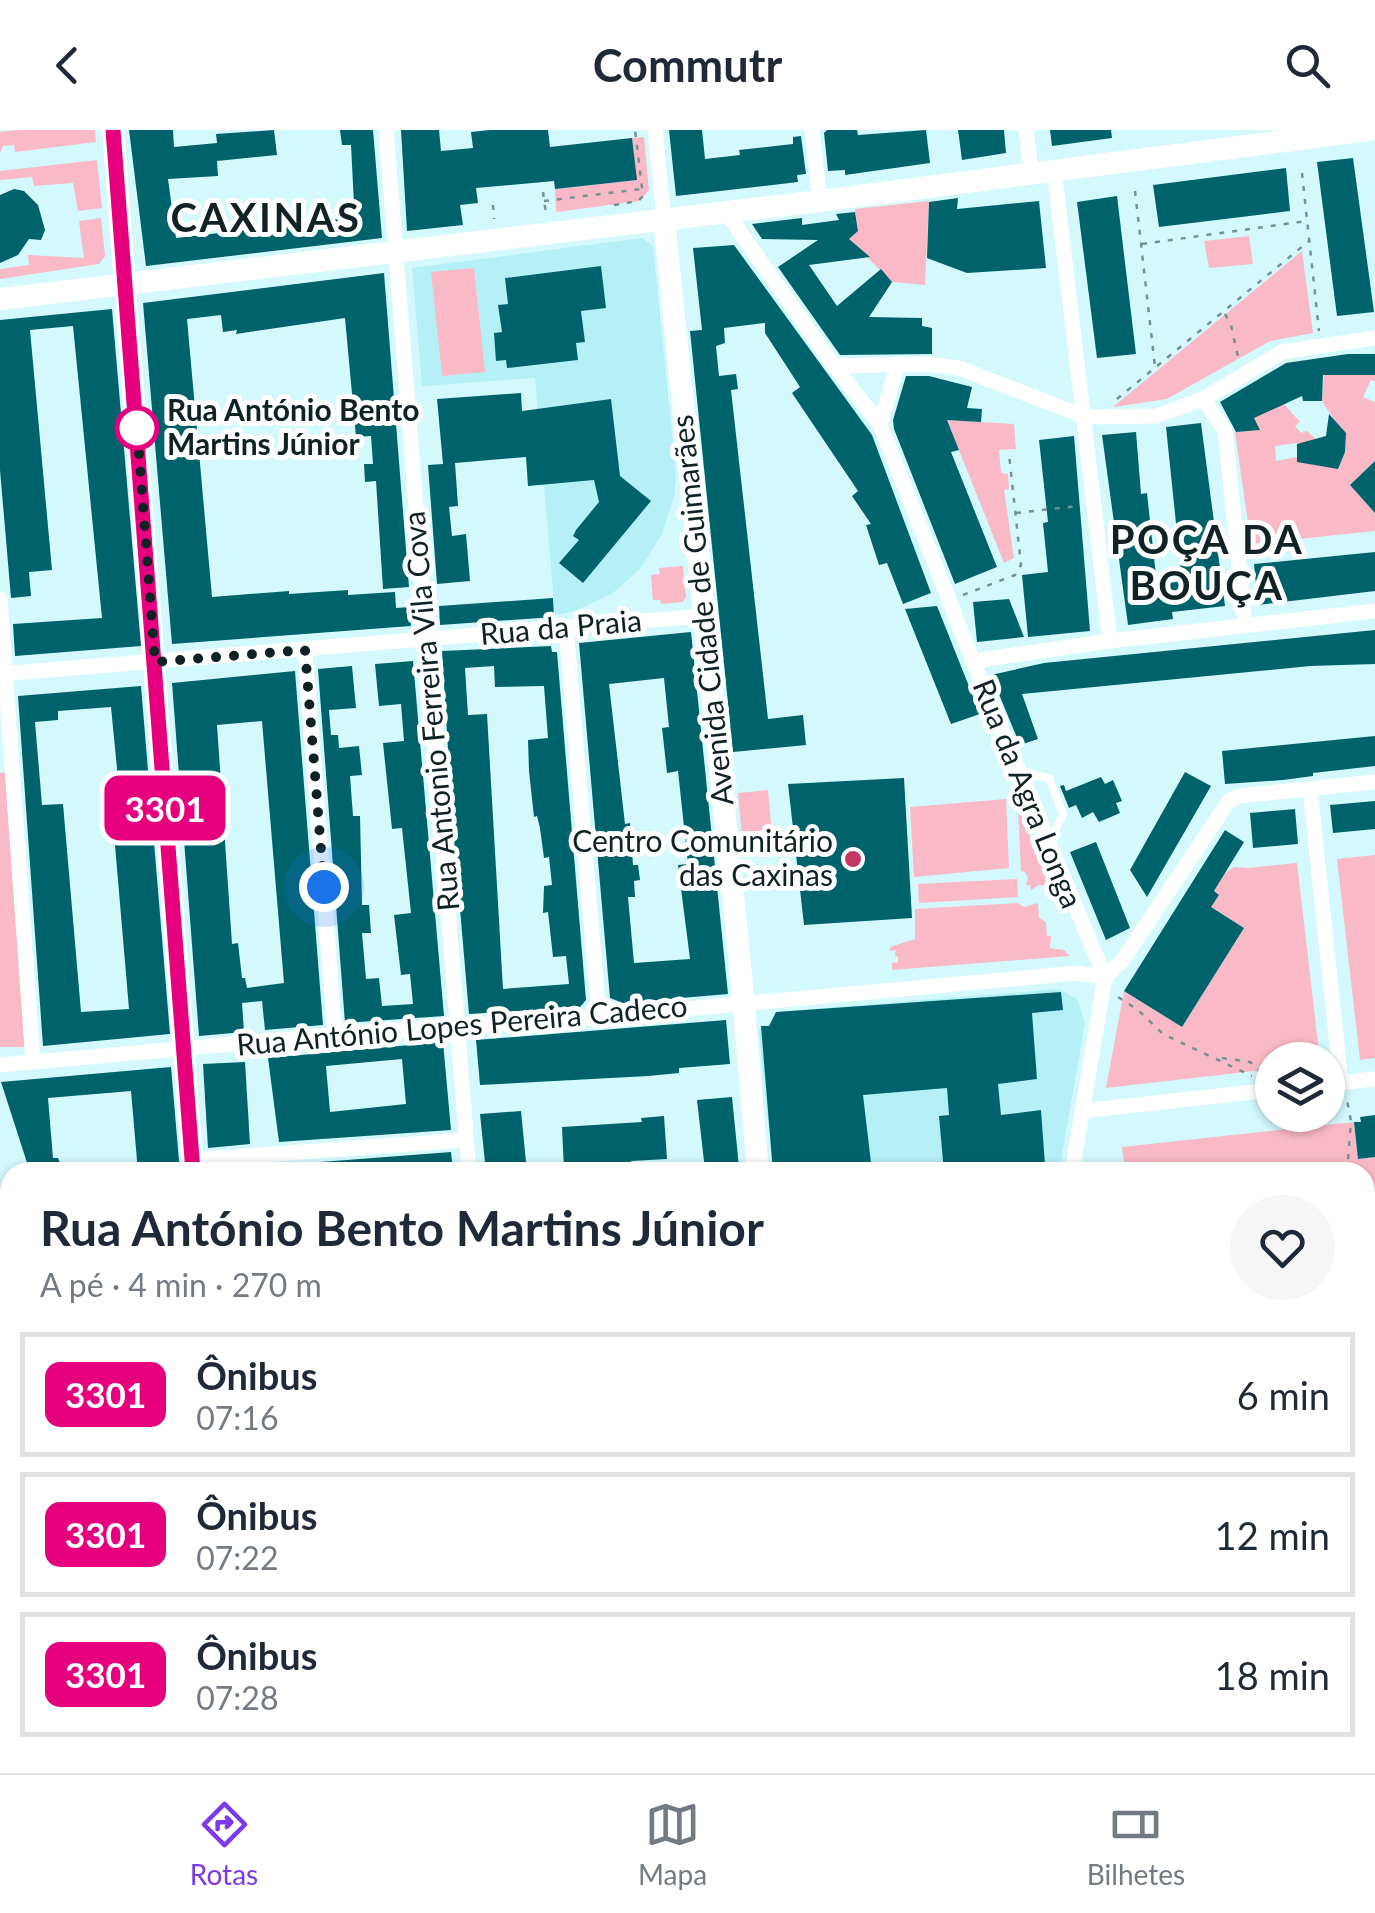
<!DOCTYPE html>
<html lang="pt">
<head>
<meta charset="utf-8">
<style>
  body { margin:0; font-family:Lato,sans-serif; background:#f6f6f7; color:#1f2937; height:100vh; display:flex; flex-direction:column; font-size:38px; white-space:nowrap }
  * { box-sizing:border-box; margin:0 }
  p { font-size:32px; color:#747a83 }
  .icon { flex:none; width:55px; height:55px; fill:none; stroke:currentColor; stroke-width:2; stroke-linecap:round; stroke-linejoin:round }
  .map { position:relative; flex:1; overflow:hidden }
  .sheet { position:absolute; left:0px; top:1032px; width:1375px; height:612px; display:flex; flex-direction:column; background:#fff; border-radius:30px 30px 0 0; box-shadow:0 2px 8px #0004 }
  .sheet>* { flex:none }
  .badge { padding:0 20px; border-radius:15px; font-size:35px; line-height:65px }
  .fabs { position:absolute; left:1255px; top:912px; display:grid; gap:20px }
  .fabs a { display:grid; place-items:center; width:90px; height:90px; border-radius:50%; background:#fff; box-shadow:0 2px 8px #0004; font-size:50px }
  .you { position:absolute; width:50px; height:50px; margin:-25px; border:8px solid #fff; border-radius:50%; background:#1a73e8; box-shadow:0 0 0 15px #1a73e833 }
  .map>.badge { position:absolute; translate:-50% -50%; box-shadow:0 0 0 5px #fff }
  .round { display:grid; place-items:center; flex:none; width:105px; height:105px; border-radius:52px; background:#f6f6f7 }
  .head { display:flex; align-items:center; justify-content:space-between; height:170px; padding:0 40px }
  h1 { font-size:48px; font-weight:700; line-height:75px }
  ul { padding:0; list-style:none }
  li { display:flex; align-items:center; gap:30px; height:125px; margin:0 20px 15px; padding:0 20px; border:5px solid #e0e1e3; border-radius:0px }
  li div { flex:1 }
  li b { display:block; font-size:38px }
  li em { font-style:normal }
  li .badge { min-width:110px; font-weight:700; text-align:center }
  header { display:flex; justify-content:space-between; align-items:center; height:130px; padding:0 40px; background:#fff; font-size:45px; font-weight:700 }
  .tabs { display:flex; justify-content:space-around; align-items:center; height:140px; border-top:2px solid #e0e1e3; background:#fff; font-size:28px; color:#747a83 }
  .tabs a { display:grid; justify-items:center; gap:5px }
  .tabs .on { color:#7c3aed }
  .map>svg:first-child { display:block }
  .built { fill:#b6f0f7 }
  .green { fill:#fab9c6 }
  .building { fill:#00626b; fill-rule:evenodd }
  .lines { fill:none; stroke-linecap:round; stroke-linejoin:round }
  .path { stroke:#749194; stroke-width:2.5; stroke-dasharray:5 8; stroke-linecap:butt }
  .lane { stroke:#fff; stroke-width:8 }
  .street { stroke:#fff; stroke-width:15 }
  .secondary { stroke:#fff; stroke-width:22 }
  .line-casing { stroke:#fff; stroke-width:22 }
  .line { stroke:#e6007e; stroke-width:15 }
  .walk { stroke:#102225; stroke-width:10; stroke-dasharray:0 18 }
  .stop-dot { fill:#fff; stroke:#e6007e; stroke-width:5 }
  .poi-dot { fill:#c23564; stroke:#fefefe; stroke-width:4 }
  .labels { text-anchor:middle; stroke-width:10; stroke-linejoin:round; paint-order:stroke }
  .stop-label { font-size:30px; font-weight:bold; fill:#102225; stroke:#fefefe; text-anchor:start }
  .street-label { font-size:30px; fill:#102225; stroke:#fefefe }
  .poi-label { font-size:30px; fill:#102225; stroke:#fefefe; text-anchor:end }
  .district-label { font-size:40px; font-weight:bold; letter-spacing:2.5px; fill:#102225; stroke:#fefefe }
</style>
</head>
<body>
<header><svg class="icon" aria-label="back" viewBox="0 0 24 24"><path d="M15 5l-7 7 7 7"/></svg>Commutr<svg class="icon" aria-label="search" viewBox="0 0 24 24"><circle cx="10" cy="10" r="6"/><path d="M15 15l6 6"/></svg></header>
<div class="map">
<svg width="1375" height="1643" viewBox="0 0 1375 1643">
  <rect width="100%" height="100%" fill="#d3f9fd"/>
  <g class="built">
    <path d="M642,108L653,116L676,343L675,363L662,404L641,438L613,463L575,481L555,485L535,248L422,256L412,138Z"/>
    <path d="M1059,859L1077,869L1085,893L1059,1042H773L759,901L761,896L774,895L776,882Z"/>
  </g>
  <g class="green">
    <path d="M19,0H95L96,12L15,22L14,15L3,16L0,23V2Z"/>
    <path d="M644,7L649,60L640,71L556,82L555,59L636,50L632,8Z"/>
    <path d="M97,30L102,78L78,81L73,53L34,56L32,47L0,50V41Z"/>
    <path d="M929,71L925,155L892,152L849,109L858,101L855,79Z"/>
    <path d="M101,88L105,126L99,134L0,149V139L29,135L28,125L84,128L79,91Z"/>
    <path d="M1249,106L1253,134L1209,138L1204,111Z"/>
    <path d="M1302,121L1313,203L1270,211L1167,269L1113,277Z"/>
    <path d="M474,138L485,242L442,246L431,142Z"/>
    <path d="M1324,245H1375V251L1371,250L1363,267L1375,272V331L1350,355L1375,383V401L1251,414L1235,302L1259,300L1253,288L1284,274L1300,292L1295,296L1301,303L1307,301L1325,318L1297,313L1275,316L1276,331L1297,327V332L1338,338C1352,302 1340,301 1322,271Z"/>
    <path d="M947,290L1014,294L1016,319L999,320L1001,343L1008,344L1009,359L1004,360L1014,428L1004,433Z"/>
    <path d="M683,436L686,467L683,472L661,474L660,470H653L651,445L660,444L659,438Z"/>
    <path d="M5,642L25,917H0V643Z"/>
    <path d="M768,660L773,714L743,717L738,663Z"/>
    <path d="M1006,669L1009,738L914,747L910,677Z"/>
    <path d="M1018,677L1050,756L1039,755L1031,760L1030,755H1026L1028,748L1025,742L1021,741Z"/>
    <path d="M1375,725V928L1360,930L1337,729Z"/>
    <path d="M1297,733L1320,930H1272V939L1106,958L1124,861L1182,897L1244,798L1211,777L1219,765L1214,761L1225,743L1234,737L1248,738Z"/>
    <path d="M1017,749L1018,767L919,773L918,754Z"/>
    <path d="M1018,773L1024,777L1038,773L1039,788L1046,792L1047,806H1051L1050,818L1064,820L1070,826L892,840V833L898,832V827L895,826L896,820L890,821V817L915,809V779Z"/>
    <path d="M1354,992L1358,1029L1375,1027V1363L1365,1364V1042H1125L1122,1017Z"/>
    <path d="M1365,1501L1375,1503V1622L1370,1621L1365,1643H1344L1342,1635H1365Z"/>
    <path d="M436,1635H714V1643H432Z"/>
  </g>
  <g class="building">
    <path d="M129,0H173L174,17L217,13L216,4L274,0L277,25L217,31L218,46L168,49L176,108L347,88L346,75L354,74L351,15H342L340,0H373L382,108L146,136Z"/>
    <path d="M401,0H439L441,21L473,18L471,2L490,0H548L550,17L632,8L637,50L555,59L554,51L476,58L478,73L460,75L463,95L407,101Z"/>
    <path d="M669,0H702L705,29L740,25L739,20L793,14V7L801,6L806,44L797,45L798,52L676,66Z"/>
    <path d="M827,0H857L858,5L926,0L930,33L845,45V40L828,41L824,3Z"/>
    <path d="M958,0H1004L1006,23L962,30Z"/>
    <path d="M1050,0H1111L1112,8L1052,16Z"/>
    <path d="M1353,28L1374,182L1337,186L1317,32Z"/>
    <path d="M1286,38L1290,81L1159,97L1153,55Z"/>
    <path d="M14,59L24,61L38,75L45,100L41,110L29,109L18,125L0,133V65Z"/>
    <path d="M1117,66L1136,224L1097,228L1077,72Z"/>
    <path d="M958,68L957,79L1039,71L1046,138L967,143L927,128L929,72Z"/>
    <path d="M855,82L858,101L849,109L870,127L809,135L837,176L881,139L892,152L869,187L922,188V196L932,198V224L840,225L778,137L818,110L762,109L752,94L802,88V95L839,90L836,84Z"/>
    <path d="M734,115L872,305L931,463L903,474L887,433L879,435L866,395L871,394L852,366L858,361L792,263L800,257L765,203V193L724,198L725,213L716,216L719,246L736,244L738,259L731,260L768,589L803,585L806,615L733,622L690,201L702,200L693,118Z"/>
    <path d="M601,136L606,178L581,181L585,212L576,213L578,230L507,238L506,230L496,231L494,203L502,202L498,175L508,174L505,148Z"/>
    <path d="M384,143L409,457L383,459L376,351L365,352L364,334H373L371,306L356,307L345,188L236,204L237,200L223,202L221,185L187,189L212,467L289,461V464L348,460V465L395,462L396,478L410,477L411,496L172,514L143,173Z"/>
    <path d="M112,179L141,516L15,526L13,494L102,488L73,196L30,200L52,440L29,442L31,466L11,468L0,340V190Z"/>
    <path d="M1348,224H1375V245H1323L1322,271H1303L1302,266L1254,288L1260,300L1236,302L1220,272L1286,233Z"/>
    <path d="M906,246H929L972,257L967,278L982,279L981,292L947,290L959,320L951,322L997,437L955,454L894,299L893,290Z"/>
    <path d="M521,263L522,281L611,269L620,346L651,371L583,453L559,433L579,410L573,406L576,400L599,372L594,350L528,356L526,327L455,333L458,376L449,377L452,406L466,404L470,451L437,454L428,335L443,334L437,269Z"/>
    <path d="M1329,284L1346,303L1345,322L1338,339L1297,332V314L1326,306Z"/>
    <path d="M1201,293L1225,476L1172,482L1173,489L1128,495L1102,305L1136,302L1141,364L1147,363L1157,455L1182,451L1166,297Z"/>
    <path d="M1074,306L1090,501L1028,507L1022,445L1048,442L1043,393L1048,392L1039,310Z"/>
    <path d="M1375,331V383L1350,355Z"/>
    <path d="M1375,422V461L1258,475L1254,434Z"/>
    <path d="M553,468L554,487L440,495L439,476Z"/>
    <path d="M1009,469L1024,507L977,512L973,472Z"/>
    <path d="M937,476L980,584L951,594L905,479Z"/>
    <path d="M1375,500V534L1310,536L1022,564L1038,609L1020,615L991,545L1044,533Z"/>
    <path d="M691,502L728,864L623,873L610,868L579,513ZM664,548L669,597L662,598L667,643L678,641L688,734L678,735L690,829L634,833L628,767H635L634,751L640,750L638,735H633L630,693L625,694L609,554Z"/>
    <path d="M551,516L552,522H557L586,870L580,877L469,884L452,685L442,521ZM494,536L495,557L544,556L548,608L528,610L529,641L534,687L537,686L540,698L544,728L549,727L552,755L544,756L543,783L548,782L553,827L566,826L569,854L503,859L487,584L468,585L465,538Z"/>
    <path d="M413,531L444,886L345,893L318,539L352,536L356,578L329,580L331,605H338L339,618L359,616L362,645L350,646L353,686H360L362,775H369L371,803H362L366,849L379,848L382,876L413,874L410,844L401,845L394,785L411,783L402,698L392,699L383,613L404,611L401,574L379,576L375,534Z"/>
    <path d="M295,541L323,895L265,900L262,871L242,873L244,902L199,906L172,553ZM262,591L284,853L247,858L245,848H242L238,813L232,814L217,595Z"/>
    <path d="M141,556L170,904L43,916L18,566ZM111,577L121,679L112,680L129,879L81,882L63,674L42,675L35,592L58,590V581Z"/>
    <path d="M1375,606V636L1313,643V646L1283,650L1225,654L1222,621Z"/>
    <path d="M1185,642L1211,656L1147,767L1130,740Z"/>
    <path d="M1101,647L1105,654L1113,650L1122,671L1116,673L1120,683L1099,692L1093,682L1082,688L1076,675L1069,678L1060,656L1064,655L1066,661Z"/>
    <path d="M904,648L912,788L804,795L788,654Z"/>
    <path d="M1375,671V699L1333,703L1330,675Z"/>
    <path d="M1295,679L1298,714L1253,718L1250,683Z"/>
    <path d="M1225,700L1244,712L1214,761L1219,765L1211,777L1244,798L1182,897L1124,861Z"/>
    <path d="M1096,712L1130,798L1106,810L1070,722Z"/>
    <path d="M1061,862L1063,880L1032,883L1037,949L998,954L1001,985L1041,980L1045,1035L1003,1042H944L939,986L949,985L947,958L863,965L871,1033H862L863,1042H773L761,896H769L776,882Z"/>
    <path d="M726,890L730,934L679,938V943L648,946L480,955L476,910Z"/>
    <path d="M443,912L451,1000L279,1012L268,928ZM402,929L406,974L330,982L326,936Z"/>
    <path d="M245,932L250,1014L208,1018L203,934Z"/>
    <path d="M171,937L180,1042H138L131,961L48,968L53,1028H58L64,1042H30L1,952Z"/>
    <path d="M732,967L739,1037L705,1040L697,970Z"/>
    <path d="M521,981L527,1042H486L480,984Z"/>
    <path d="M1375,985V1027L1358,1029L1354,992H1361L1360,987Z"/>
    <path d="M664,986L667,1029L631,1031V1036L564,1040L562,997L642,992L641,988Z"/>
    <path d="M451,1022L453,1042H408L407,1035L330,1042H282V1035Z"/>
  </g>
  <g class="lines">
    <g class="path">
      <path d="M1302,43L1319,201"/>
      <path d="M1135,61L1155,237"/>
      <path d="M543,62L546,84"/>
      <path d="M544,71L641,59"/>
      <path d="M493,75L494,89"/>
      <path d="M614,75L638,71L643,66L635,0"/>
      <path d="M1142,114L1307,91"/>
      <path d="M1225,184L1231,195L1238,227"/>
      <path d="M1117,269L1309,111"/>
      <path d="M1016,383L1078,376"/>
      <path d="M963,465L1015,445L1021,435L1009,324"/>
      <path d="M1118,867L1138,880L1163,904L1252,946"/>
      <path d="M1222,928L1250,932L1263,945"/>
      <path d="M1347,1042L1351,991L1347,970"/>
      <path d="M1365,1060L1375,1059"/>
      <path d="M1,1116L10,1143"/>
      <path d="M1365,1154L1375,1160"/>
      <path d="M1365,1161C1375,1188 1373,1209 1365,1237"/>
      <path d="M1365,1337L1375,1334"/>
      <path d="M1365,1357L1375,1356"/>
      <path d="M1365,1425L1375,1428"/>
      <path d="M1365,1465L1375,1467"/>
      <path d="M1365,1569L1375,1570"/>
      <path d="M1365,1605L1375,1596"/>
      <path d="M1358,1635L1371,1639L1370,1643"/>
      <path d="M1371,1639L1375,1607"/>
    </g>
    <path class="lane" d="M1021,643L1049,648L1063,684L1050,710"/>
    <g class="street">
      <path d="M113,0L193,1042"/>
      <path d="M386,0L469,1042"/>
      <path d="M655,0L664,89"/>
      <path d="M812,0L820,71"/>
      <path d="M1026,0L1031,41"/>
      <path d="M1054,39L1110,511"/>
      <path d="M726,82L834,236L880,294L973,531L1105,847L1072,1042"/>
      <path d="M834,236L925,234L959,238L1086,287L1156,286L1203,269L1282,222L1375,208"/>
      <path d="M1203,269L1225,300L1245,495"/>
      <path d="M880,294L898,234"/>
      <path d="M0,469L33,932"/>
      <path d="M566,497L599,887"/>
      <path d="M305,519L335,905"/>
      <path d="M973,531L1110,511L1375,481"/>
      <path d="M0,544L703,486"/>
      <path d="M1310,659L1341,953"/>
      <path d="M1105,847L1122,831L1229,671L1239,666L1375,652"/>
      <path d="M0,935L335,905L599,887L1077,843L1105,847"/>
      <path d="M1328,954L1375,949"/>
      <path d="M1082,981L1272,960"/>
      <path d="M192,1030L466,1010"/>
      <path d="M1365,1378L1375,1376"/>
      <path d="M239,1635L240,1643"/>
      <path d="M1052,1635L1053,1643"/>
      <path d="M1330,1635L1332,1643"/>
    </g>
    <g class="secondary">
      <path d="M664,89L741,844L758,1042"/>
      <path d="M0,169L820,71L1369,0"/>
      <path d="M0,1070L10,1098"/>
      <path d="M800,1635V1643"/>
      <path d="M131,1643L132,1635"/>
    </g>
  </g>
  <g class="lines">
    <defs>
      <path id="line" d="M113,0L193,1042"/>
    </defs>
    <use href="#line" class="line-casing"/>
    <use href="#line" class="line"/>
    <path class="walk" d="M137,298L136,284L155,532L305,520L324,757"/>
  </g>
  <circle class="stop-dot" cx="137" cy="298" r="20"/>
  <circle class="poi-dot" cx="853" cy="729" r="10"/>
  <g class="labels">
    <g class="stop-label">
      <text x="167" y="291">Rua António Bento<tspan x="167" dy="34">Martins Júnior</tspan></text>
    </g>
    <g class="street-label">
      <text transform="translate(703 480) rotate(-96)" y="10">Avenida Cidade de Guimarães</text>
      <text transform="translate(561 498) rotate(-5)" y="10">Rua da Praia</text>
      <text transform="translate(432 581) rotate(-95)" y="10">Rua Antonio Ferreira Vila Cova</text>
      <text transform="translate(1027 664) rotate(68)" y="10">Rua da Agra Longa</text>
      <text transform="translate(462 896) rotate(-5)" y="10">Rua António Lopes Pereira Cadeco</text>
    </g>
    <g class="poi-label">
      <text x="833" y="722">Centro Comunitário<tspan x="833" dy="34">das Caxinas</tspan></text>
    </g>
    <g class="district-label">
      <text x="266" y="102">CAXINAS</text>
      <text x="1207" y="424">POÇA DA<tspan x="1207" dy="46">BOUÇA</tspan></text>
    </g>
  </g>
</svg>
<div class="fabs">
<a><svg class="icon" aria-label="layers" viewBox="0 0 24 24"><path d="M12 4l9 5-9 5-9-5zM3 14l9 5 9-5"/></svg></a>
</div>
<div class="you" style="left:324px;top:757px"></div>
<b class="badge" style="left:165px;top:678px;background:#e6007e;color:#fff">3301</b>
<section class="sheet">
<div class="head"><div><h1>Rua António Bento Martins Júnior</h1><p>A pé · 4 min · 270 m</p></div><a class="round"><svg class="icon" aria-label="heart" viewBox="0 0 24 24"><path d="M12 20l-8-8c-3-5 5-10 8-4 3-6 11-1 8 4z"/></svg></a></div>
<ul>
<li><span class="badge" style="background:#e6007e;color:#fff">3301</span><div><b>Ônibus</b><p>07:16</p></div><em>6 min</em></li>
<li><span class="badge" style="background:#e6007e;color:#fff">3301</span><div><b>Ônibus</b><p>07:22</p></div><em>12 min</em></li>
<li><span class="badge" style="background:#e6007e;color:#fff">3301</span><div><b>Ônibus</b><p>07:28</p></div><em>18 min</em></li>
</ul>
</section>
</div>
<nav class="tabs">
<a class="on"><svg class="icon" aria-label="directions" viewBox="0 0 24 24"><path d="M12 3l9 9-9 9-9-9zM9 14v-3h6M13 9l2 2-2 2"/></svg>Rotas</a>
<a><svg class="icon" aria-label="map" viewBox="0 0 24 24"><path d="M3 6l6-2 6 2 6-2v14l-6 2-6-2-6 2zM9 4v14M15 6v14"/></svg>Mapa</a>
<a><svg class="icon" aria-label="tickets" viewBox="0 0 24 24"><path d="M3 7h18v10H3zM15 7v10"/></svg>Bilhetes</a>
</nav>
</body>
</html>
